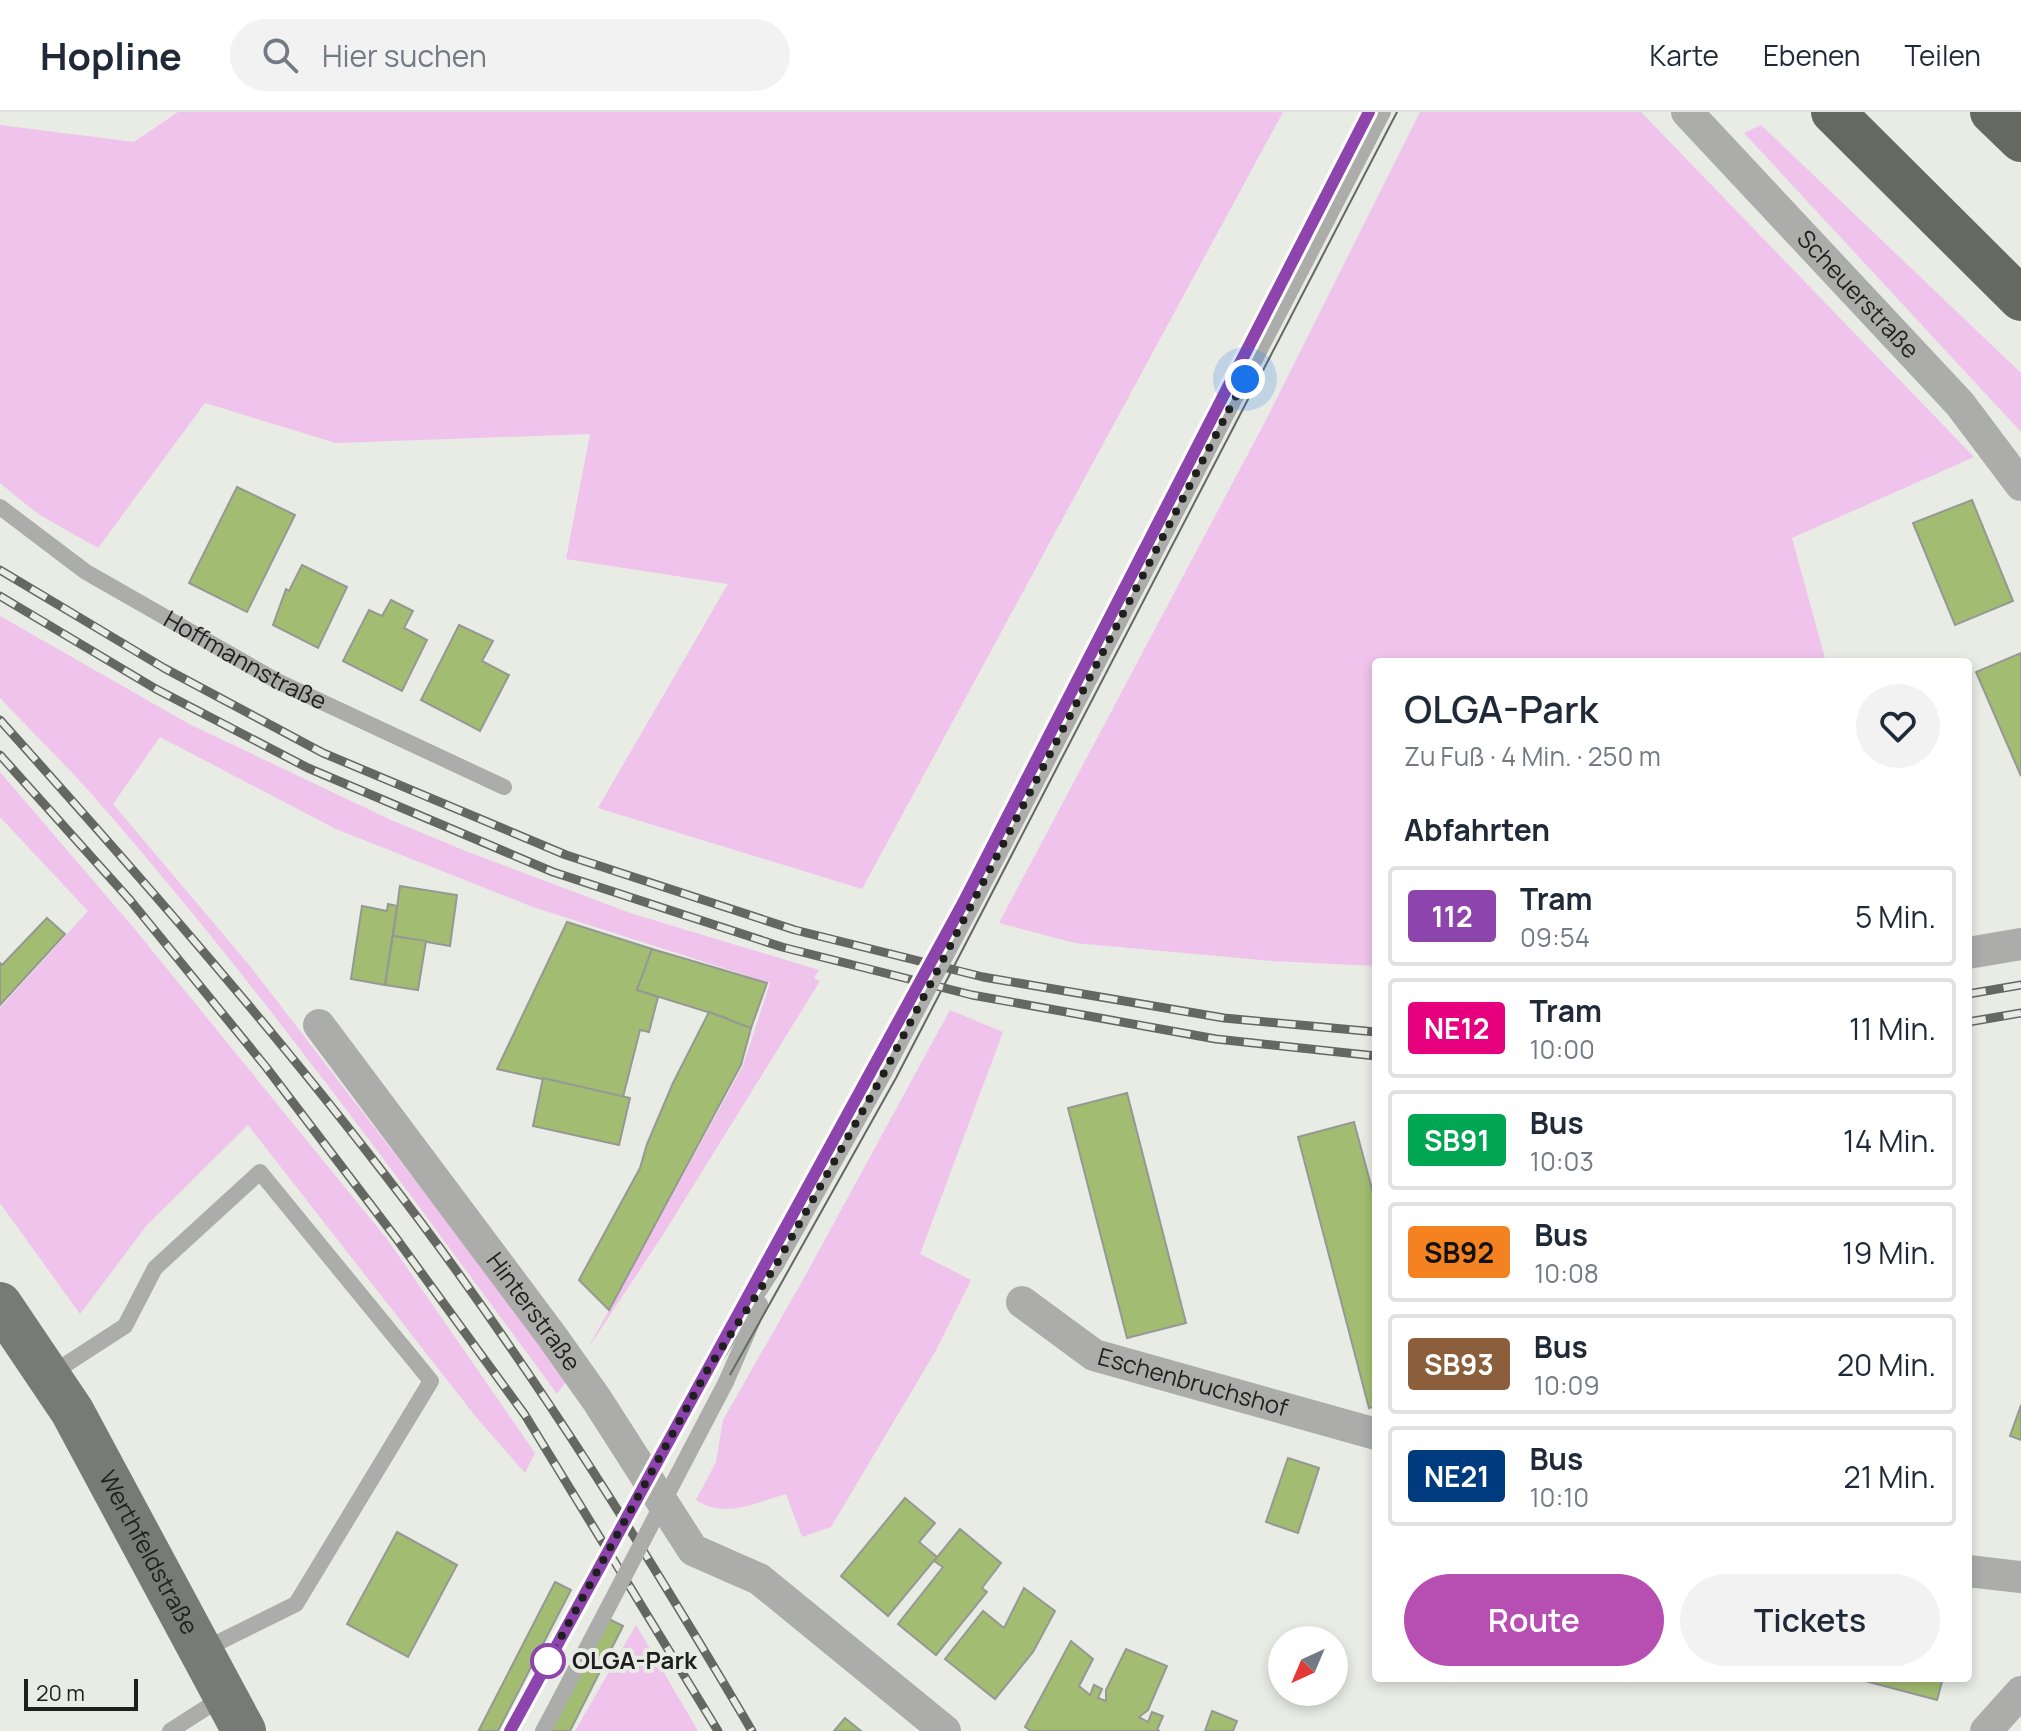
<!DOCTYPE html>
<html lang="de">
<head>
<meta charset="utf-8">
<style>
  body { margin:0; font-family:Manrope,sans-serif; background:#f2f2f3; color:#1f2937; height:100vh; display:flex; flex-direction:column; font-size:30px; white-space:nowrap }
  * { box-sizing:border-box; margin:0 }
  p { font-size:26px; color:#747a83 }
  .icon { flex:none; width:44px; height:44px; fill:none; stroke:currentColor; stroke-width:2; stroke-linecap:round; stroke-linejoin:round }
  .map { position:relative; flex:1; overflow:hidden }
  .side { position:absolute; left:1372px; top:546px; width:600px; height:1024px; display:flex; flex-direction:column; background:#fff; border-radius:8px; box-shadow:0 4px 12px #0003 }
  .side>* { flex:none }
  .badge { padding:0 16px; border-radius:6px; font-size:28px; line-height:52px }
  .needle { width:52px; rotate:224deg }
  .buttons { position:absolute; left:1268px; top:1514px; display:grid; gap:16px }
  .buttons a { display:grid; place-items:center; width:80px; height:80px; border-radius:50%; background:#fff; box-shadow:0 4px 12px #0003; font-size:40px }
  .scale { position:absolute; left:24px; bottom:20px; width:114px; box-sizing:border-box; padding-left:8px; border:4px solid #1f201e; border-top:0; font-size:22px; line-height:28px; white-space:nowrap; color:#1f201e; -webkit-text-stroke:6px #e9ebe5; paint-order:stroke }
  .you { position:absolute; width:40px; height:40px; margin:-20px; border:6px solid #fff; border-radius:50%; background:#1a73e8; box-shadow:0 0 0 12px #1a73e833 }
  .map>.badge { position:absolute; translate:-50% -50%; box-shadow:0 0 0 4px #fff }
  h2 { padding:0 32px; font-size:30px; line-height:72px }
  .round { display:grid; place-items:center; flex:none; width:84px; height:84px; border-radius:42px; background:#f2f2f3 }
  .headline { display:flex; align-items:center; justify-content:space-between; height:136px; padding:0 32px }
  h1 { font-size:38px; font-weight:600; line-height:60px }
  .button { display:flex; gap:16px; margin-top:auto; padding:16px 32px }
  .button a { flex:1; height:92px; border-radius:48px; background:#b74fb3; color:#fff; font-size:32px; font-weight:600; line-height:92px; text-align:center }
  .button a+a { background:#f2f2f3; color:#1f2937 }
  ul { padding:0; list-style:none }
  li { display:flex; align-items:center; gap:24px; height:100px; margin:0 16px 12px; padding:0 16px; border:4px solid #e0e1e3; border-radius:8px }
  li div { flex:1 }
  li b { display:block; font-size:30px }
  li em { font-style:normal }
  li .badge { min-width:88px; font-weight:700; text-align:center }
  header { display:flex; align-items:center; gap:48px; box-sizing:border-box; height:112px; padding:0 40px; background:#fff; border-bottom:2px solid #e0e1e3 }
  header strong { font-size:38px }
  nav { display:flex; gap:44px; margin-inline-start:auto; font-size:28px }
  .search { width:560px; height:72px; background:#f2f2f3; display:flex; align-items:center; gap:20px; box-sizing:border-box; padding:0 28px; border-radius:44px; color:#747a83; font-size:30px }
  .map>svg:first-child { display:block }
  .green { fill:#efc3eb }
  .building { fill:#a2bd71; stroke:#969993; stroke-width:2 }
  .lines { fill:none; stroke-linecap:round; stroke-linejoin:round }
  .service { stroke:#acadab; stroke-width:16 }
  .minor { stroke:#acadab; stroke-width:32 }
  .primary { stroke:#787a75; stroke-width:44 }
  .motorway { stroke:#666862; stroke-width:44 }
  .tram { stroke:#656763; stroke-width:2 }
  .rail-casing { stroke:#656763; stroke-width:9 }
  .rail { stroke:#e9ebe5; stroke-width:6; stroke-dasharray:18; stroke-linecap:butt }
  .service-bridge { stroke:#acadab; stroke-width:16 }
  .line-casing { stroke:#fff; stroke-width:18 }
  .line { stroke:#8e44ad; stroke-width:12 }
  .walk { stroke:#1f201e; stroke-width:8; stroke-dasharray:0 14.4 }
  .stop-dot { fill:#fff; stroke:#8e44ad; stroke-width:4 }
  .labels { text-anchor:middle; stroke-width:8; stroke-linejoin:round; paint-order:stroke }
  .street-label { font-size:24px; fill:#1f201e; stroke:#e9ebe5 }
  .stop-label { font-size:24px; font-weight:bold; fill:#1f201e; stroke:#e9ebe5; text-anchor:start }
</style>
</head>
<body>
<header>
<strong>Hopline</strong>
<div class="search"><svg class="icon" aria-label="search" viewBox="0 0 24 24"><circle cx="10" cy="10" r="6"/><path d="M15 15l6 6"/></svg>Hier suchen</div>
<nav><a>Karte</a><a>Ebenen</a><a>Teilen</a></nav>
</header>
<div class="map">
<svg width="2021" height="1619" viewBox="0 0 2021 1619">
  <rect width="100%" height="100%" fill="#e9ebe5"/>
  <g class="green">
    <path d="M178,0H1283L862,777L598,696L728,472L566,447L590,322L336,331L205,291L98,436L38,402L0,371V13L134,30Z"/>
    <path d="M1420,0H1641L1974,345L1792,426L1826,550H1376V854L1272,849L1075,831L999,811L1266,308Z"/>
    <path d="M1761,13L2021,261V320L1744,21Z"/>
    <path d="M0,504L189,612L391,708L468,740L630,801L819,858L814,866L820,869L664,1121L587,1238L743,954L770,871L533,795L336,717L160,625L113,692L250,854L568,1267L557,1282C406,1077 257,870 88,678C60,647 29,617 0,586Z"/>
    <path d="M0,660L133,815L387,1127L535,1341L525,1361L476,1305L248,1013L147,1113L80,1202L0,1091V896L88,799L0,705Z"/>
    <path d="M950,898L1003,920L920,1142L971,1168L935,1240L831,1415L802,1425L786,1382C754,1391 726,1407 696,1388L716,1350L723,1308L804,1166Z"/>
    <path d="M636,1513L698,1619H575Z"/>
  </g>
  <g class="building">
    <path d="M237,375L295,403L247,500L189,471Z"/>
    <path d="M1972,388L2013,489L1955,513L1913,411Z"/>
    <path d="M302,453L347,475L318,536L273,513L286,477L289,479Z"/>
    <path d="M391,488L413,499L404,516L427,528L402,579L343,549L369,498L382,504Z"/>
    <path d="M459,513L493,529L482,549L509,563L480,619L421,588Z"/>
    <path d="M2021,541V664L1976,560Z"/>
    <path d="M400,774L457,783L450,834L393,824Z"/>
    <path d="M388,792L397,794L385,873L351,867L362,794L387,799Z"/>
    <path d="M47,806L65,822L0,893V851L2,853Z"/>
    <path d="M567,810L652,837L637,878L658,885L649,920L640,918L623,985L497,957Z"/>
    <path d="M393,824L426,829L418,878L385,873Z"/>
    <path d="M652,837L767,871L751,916L726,908L727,906L637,878Z"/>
    <path d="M709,900L751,916L741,953L609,1198L579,1168L640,1056L647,1032L673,971Z"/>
    <path d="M543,966L630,986L619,1033L533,1014Z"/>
    <path d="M1127,981L1186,1211L1127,1226L1068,996Z"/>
    <path d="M1354,1010L1376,1092V1294L1369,1296L1298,1025Z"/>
    <path d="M2021,1293V1328L2010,1324Z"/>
    <path d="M1288,1346L1319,1356L1298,1421L1266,1410Z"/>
    <path d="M905,1386L935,1411L919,1430L937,1445L888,1504L841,1464Z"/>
    <path d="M960,1417L1001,1451L982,1476L987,1480L936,1543L898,1512L943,1455L934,1449Z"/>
    <path d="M397,1420L457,1453L408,1545L347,1512Z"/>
    <path d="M555,1470L571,1478L498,1619H482L479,1618Z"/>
    <path d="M1024,1476L1055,1499L1033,1540L995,1587L945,1547L983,1499L1004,1516Z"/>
    <path d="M607,1506L623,1514L570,1619H549Z"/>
    <path d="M1071,1529L1093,1547L1079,1574L1090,1583L1094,1573L1102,1577L1098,1586L1106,1589V1578L1126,1537L1167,1554L1148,1598L1139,1605L1148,1610L1152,1600L1163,1604L1157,1618L1160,1619H1031L1025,1615Z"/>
    <path d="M1854,1566H1943L1937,1588Z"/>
    <path d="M1212,1599L1237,1609L1233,1619H1205Z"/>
    <path d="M845,1606L861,1619H834Z"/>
  </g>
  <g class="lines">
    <g class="service">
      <path id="s1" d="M0,395L86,460L277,569L504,675"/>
      <path d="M972,794L1383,0"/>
      <path d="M708,1257L776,1153L884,961"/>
      <path d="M51,1262L125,1214L155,1156L260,1060L431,1269L296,1492L201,1539"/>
      <path d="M726,1270L760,1192"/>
      <path d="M170,1619L223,1585"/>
      <path d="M510,1619L569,1510"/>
      <path d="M543,1619L557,1593"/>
    </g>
    <g class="minor">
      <path id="s2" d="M1687,0L1960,292L2021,373"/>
      <path d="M1968,841L2021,832"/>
      <path id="s3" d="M319,913L551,1223L597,1288L693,1438L759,1467L945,1619"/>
      <path id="s4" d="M1022,1190L1094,1243L1376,1322"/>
      <path d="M1968,1459L2021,1465"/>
      <path d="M1986,1619L2021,1580"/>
    </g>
    <path class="primary" id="s5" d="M0,1192L72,1299L244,1619"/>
    <g class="motorway">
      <path d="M1833,0L2021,187"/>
      <path d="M1992,0L2021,28"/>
    </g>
    <g class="tram">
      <path d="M708,1257L962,793L1369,0"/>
      <path d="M726,1270L896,966L1397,0"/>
    </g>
    <defs>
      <g id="rail">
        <path d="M0,458L164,556L323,641L566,743L795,818L983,865L1224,906L1376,920"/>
        <path d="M0,484L156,577L308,656L553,760L782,835L972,883L1216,927L1376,944"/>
        <path d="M0,608C145,770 289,934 420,1109C541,1271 649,1444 752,1619"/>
        <path d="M0,643L130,788L266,955L396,1126L525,1303L718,1619"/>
        <path d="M1968,882L2021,873"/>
        <path d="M1968,910L2021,901"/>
      </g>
    </defs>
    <use href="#rail" class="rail-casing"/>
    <use href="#rail" class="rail"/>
    <g class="service-bridge">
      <path d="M884,961L972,794"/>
      <path d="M569,1510L708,1257"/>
      <path d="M557,1593L726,1270"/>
    </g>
  </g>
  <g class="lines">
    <defs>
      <path id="line" d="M510,1619L962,793L1369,0"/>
    </defs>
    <use href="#line" class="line-casing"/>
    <use href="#line" class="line"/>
    <path class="walk" d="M548,1549L708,1257L776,1153L884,961L1245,267"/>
  </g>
  <circle class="stop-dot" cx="548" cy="1549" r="16"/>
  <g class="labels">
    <g class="street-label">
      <text dy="8" stroke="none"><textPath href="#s2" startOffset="250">Scheuerstraße</textPath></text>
      <text dy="8" stroke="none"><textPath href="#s1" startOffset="290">Hoffmannstraße</textPath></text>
      <text dy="8" stroke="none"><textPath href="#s3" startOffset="358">Hinterstraße</textPath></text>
      <text dy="8" stroke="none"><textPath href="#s4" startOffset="192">Eschenbruchshof</textPath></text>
      <text dy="8" stroke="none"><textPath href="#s5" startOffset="290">Werthfeldstraße</textPath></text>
    </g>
    <g class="stop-label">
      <text x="572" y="1557">OLGA-Park</text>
    </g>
  </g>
</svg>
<div class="buttons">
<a><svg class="needle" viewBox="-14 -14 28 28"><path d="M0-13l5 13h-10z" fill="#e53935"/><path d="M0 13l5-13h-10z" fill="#747a83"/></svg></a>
</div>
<div class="scale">20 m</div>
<div class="you" style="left:1245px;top:267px"></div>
<section class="side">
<div class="headline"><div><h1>OLGA-Park</h1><p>Zu Fuß · 4 Min. · 250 m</p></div><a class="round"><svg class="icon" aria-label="heart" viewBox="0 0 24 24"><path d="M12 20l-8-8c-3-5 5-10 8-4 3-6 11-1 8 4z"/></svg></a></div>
<h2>Abfahrten</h2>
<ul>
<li><span class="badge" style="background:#8e44ad;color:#fff">112</span><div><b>Tram</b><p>09:54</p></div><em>5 Min.</em></li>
<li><span class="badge" style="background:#e6007e;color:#fff">NE12</span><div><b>Tram</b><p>10:00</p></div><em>11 Min.</em></li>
<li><span class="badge" style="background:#00a651;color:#fff">SB91</span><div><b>Bus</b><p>10:03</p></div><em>14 Min.</em></li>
<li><span class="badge" style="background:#f58220;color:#111">SB92</span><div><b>Bus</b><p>10:08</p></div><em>19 Min.</em></li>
<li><span class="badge" style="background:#8b5e3c;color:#fff">SB93</span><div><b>Bus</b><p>10:09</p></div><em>20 Min.</em></li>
<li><span class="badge" style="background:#003b80;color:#fff">NE21</span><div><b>Bus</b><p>10:10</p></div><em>21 Min.</em></li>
</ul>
<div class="button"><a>Route</a><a>Tickets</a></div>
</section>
</div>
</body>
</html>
